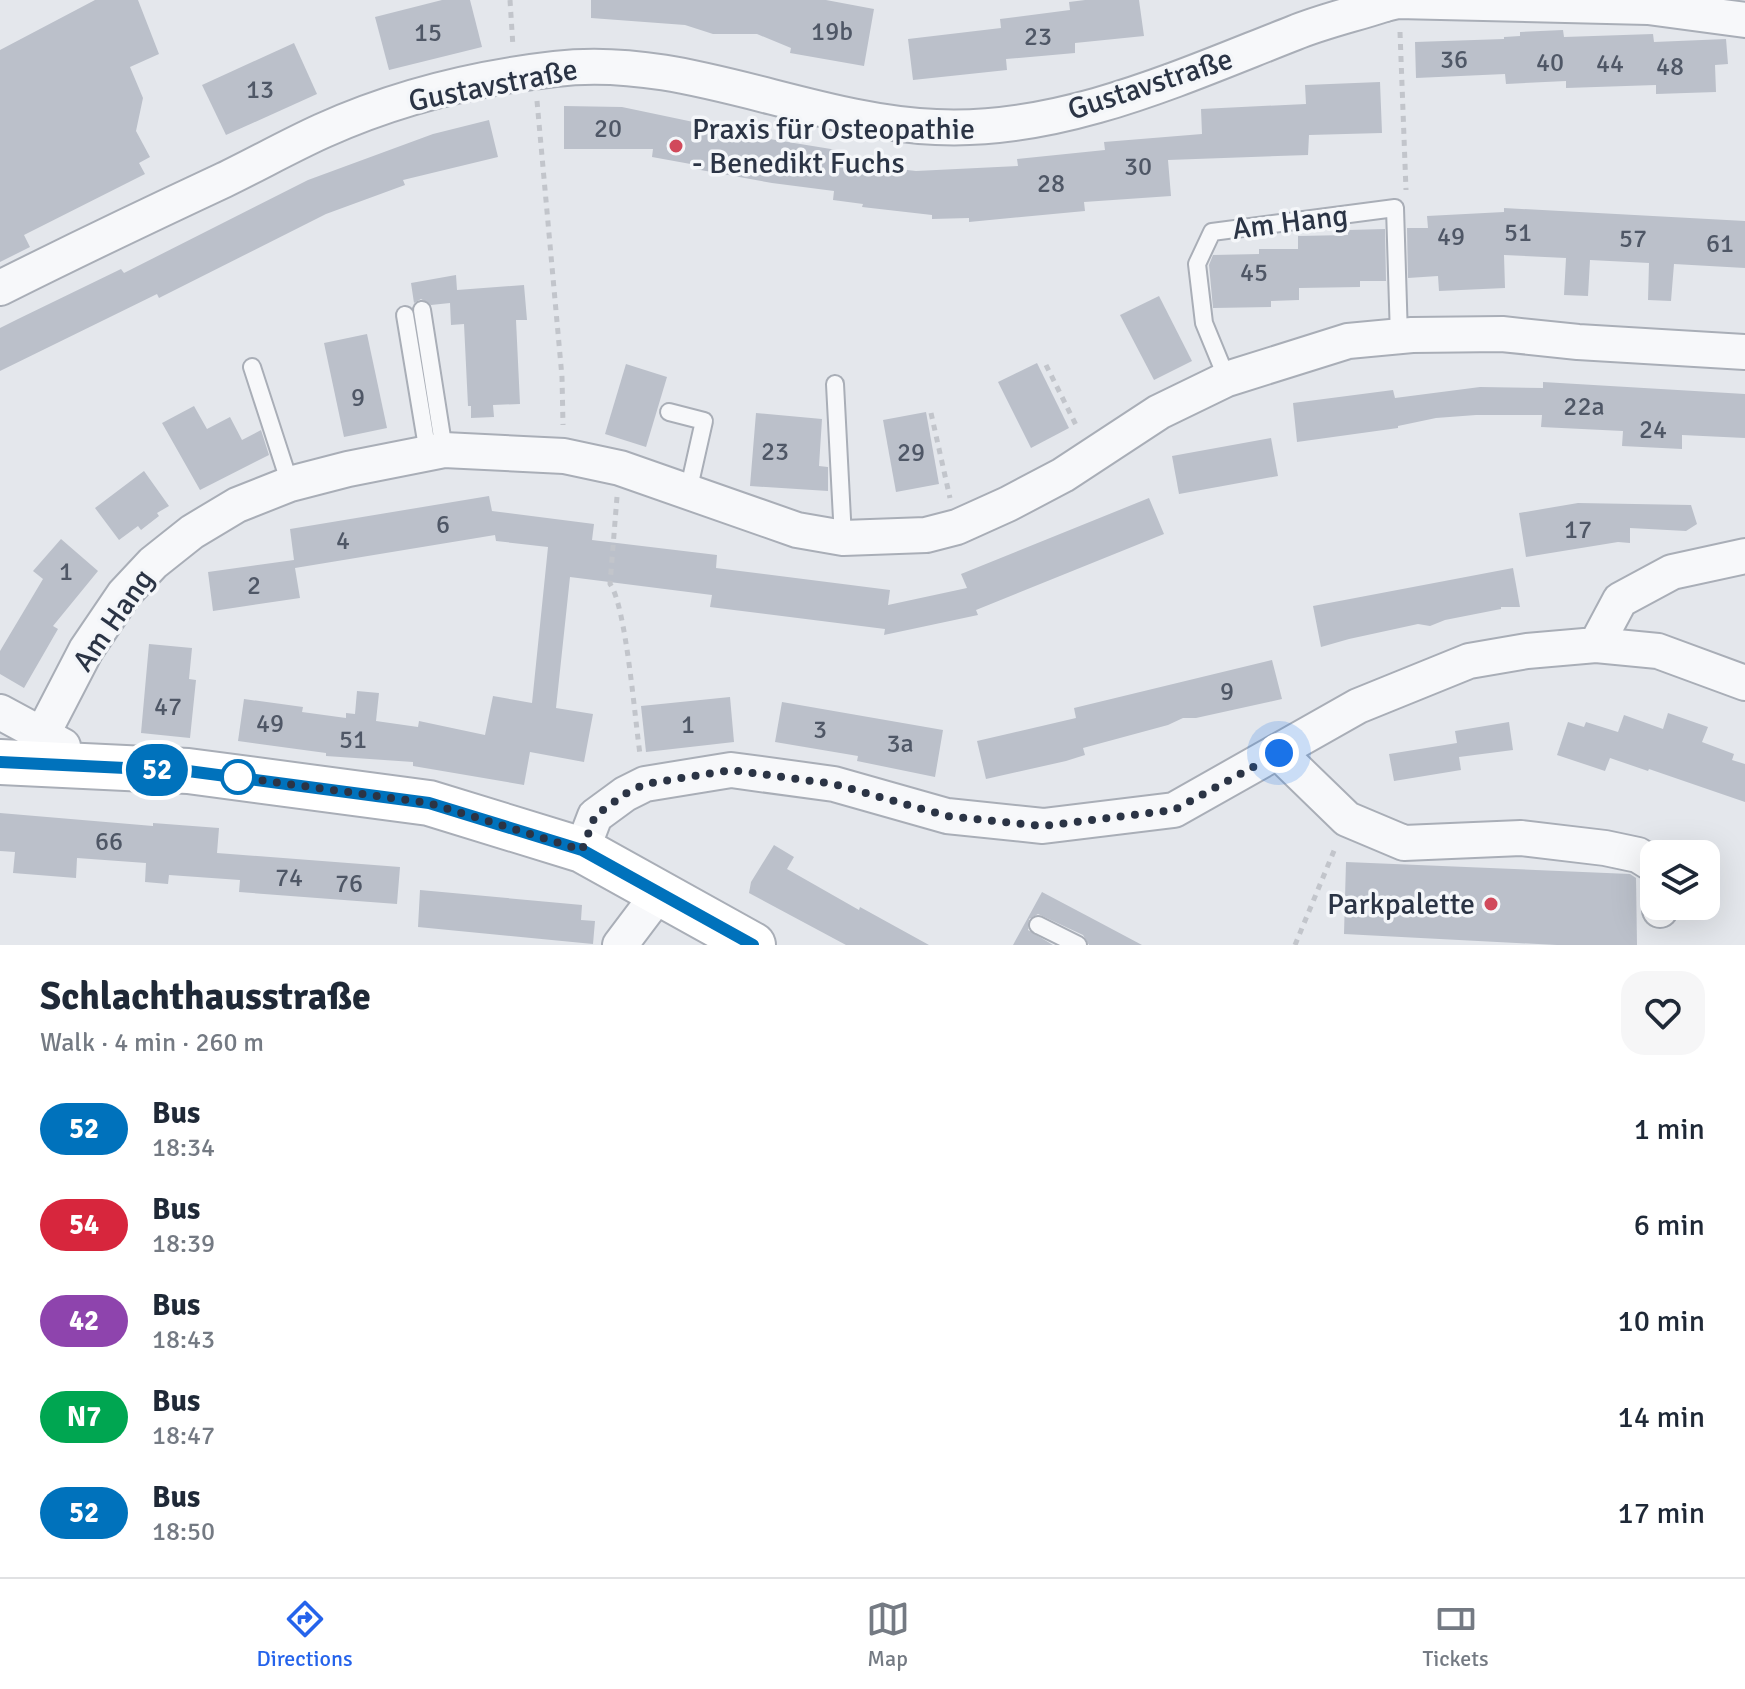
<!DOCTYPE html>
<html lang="en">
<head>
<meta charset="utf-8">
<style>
  body { margin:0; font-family:Signika,sans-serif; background:#f6f6f7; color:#1f2937; height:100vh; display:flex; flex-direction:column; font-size:30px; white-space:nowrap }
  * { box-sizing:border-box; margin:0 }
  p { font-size:26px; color:#747a83 }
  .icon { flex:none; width:44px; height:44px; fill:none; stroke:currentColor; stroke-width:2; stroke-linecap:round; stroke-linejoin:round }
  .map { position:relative; height:945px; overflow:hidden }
  .details { display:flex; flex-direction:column; background:#fff; flex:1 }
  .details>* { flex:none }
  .badge { padding:0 16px; border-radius:26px; font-size:28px; line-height:52px }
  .tools { position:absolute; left:1640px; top:840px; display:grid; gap:16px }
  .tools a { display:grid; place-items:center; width:80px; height:80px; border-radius:16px; background:#fff; box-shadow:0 8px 32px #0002; font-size:40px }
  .you { position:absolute; width:40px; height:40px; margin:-20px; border:6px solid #fff; border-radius:50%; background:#1a73e8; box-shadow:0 0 0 12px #1a73e833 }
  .map>.badge { position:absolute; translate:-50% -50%; box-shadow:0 0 0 4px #fff }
  .round { display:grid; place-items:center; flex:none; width:84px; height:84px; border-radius:24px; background:#f6f6f7 }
  .headline { display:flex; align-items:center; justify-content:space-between; height:136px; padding:0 40px }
  h1 { font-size:38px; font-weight:800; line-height:60px }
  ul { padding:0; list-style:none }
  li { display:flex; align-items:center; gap:24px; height:96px; padding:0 40px }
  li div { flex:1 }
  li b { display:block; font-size:30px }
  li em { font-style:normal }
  li .badge { min-width:88px; font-weight:700; text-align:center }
  .tabs { display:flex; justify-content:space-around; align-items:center; height:112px; border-top:2px solid #e0e1e3; background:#fff; font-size:22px; color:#747a83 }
  .tabs a { display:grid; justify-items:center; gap:4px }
  .tabs .selected { color:#2563eb }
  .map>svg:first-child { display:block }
  .building { fill:#bbc0ca }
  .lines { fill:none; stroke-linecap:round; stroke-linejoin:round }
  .service-casing { stroke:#a9aeb7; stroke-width:20 }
  .minor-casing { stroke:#a9aeb7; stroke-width:38 }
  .secondary-casing { stroke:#a9aeb7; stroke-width:48 }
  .path { stroke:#c2c5cb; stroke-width:5; stroke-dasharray:6 6; stroke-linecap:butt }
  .service { stroke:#f7f8fa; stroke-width:16 }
  .minor { stroke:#f7f8fa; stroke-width:34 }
  .secondary { stroke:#fff; stroke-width:44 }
  .line-casing { stroke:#fff; stroke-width:18 }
  .line { stroke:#0072bc; stroke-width:12 }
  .walk { stroke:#2b3445; stroke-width:8; stroke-dasharray:0 14.4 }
  .poi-dot { fill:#d1495b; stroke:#f4f6f9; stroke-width:3 }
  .stop-dot { fill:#fff; stroke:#0072bc; stroke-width:4 }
  .labels { text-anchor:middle; stroke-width:7; stroke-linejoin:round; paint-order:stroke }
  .number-label { font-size:26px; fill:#4f5766 }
  .street-label { font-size:30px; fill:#2b3445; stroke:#f4f6f9 }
  .poi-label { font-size:30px; fill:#2b3445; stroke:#f4f6f9; text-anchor:start }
</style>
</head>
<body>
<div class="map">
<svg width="1745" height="945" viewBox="0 0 1745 945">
  <rect width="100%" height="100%" fill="#e4e7ec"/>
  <g class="building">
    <path d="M95,0H138L159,54L130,67L143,98L136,131L150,157L139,163L145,174L24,235L30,247L0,262V50Z"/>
    <path d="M442,0H470L482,47L389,70L375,17Z"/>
    <path d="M591,0H826L874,9L864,66L790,53L791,48L757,34H713L685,25L591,18Z"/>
    <path d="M1085,0H1139L1144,36L1075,43V53L1006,59L1007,70L913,80L908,39L1001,28L1000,19L1070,10L1069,2Z"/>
    <path d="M1563,30L1564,37L1653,34L1654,42L1726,39L1728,64L1715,65L1716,92L1656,94V85L1566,88V81L1506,84L1505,74L1416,78L1415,42L1504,39V37L1520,36V32Z"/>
    <path d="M294,43L317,94L226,135L202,85Z"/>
    <path d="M1380,82L1382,133L1309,135L1308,155L1168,160L1171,196L1084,202L1085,211L969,222V218L932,219V215L862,207L863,204L833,200L834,191L772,183L695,169L696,165L652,157L653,149H564V106L622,107L703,124L702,128L837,150L836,162L916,171L1018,166L1017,159L1105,150L1104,142L1202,134L1201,109L1306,104L1305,85Z"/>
    <path d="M489,120L498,157L403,180L405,185L326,214L159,298L157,294L0,371V328L18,319L121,269L124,273L308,180L433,134Z"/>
    <path d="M1504,208L1745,221V268L1674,264L1671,301L1648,300L1649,263L1590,260L1588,296L1564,295L1566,258L1504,255L1505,288L1439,291L1438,276L1408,278L1407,228H1428L1427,216L1504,212Z"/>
    <path d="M1385,229L1386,281H1360V287L1299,288V300L1271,301V307L1213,308L1209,265L1213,255L1259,254V249H1298V236L1348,235V230Z"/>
    <path d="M456,275L457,290L524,285L527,320H516L520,404L493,405L494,417L471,418V406H468L464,324L451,325L450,303L431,305L421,299L414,303L411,283Z"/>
    <path d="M1159,296L1192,361L1154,380L1120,315Z"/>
    <path d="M367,334L387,428L344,437L324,343Z"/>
    <path d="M1037,363L1069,428L1031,448L998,382Z"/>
    <path d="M626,364L667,377L646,447L605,434Z"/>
    <path d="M1543,382L1745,394V438L1682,435V449L1622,446L1623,431L1541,427L1542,415H1476L1436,418L1398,426V428L1297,442L1293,403L1393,390L1395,398L1480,387L1543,388Z"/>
    <path d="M194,406L207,429L230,417L242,440L261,430L269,455L200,490L162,423Z"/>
    <path d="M926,412L939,484L896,492L883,420Z"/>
    <path d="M756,413L822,419L819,466L828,467V491L750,486Z"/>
    <path d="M1271,438L1278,476L1179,494L1172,456Z"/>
    <path d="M144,471L169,506L157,513L159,516L141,530L138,526L119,540L95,508Z"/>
    <path d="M489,496L492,511L594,524L592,540L717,555L716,568L890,590L888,605L967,588L961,574L1149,498L1164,534L976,610L978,615L884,635L885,629L710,607L712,595L570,577L556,708L593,714L584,762L530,752L524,785L413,766V762L326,756V753L238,741L244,699L303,707L302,712L346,718V713L355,714L357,691L379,693L376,721L418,727L419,721L485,735L493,696L532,703L548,547L496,541L495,535L295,568L300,598L213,611L208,572L294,560L290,529Z"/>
    <path d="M1578,503L1691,505L1697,524L1686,531L1630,528V543L1618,542L1526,557L1519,513Z"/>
    <path d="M61,539L98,571L53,626L58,629L24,688L0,674V651L43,579L33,571Z"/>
    <path d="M1513,568L1520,607H1501V609L1445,620L1430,626L1418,624L1349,639L1321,647L1313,606Z"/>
    <path d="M149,644L192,648L189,679L196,680L190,738L141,733Z"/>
    <path d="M1272,660L1282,699L1196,718H1183L1168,725L1083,748L1085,755L1066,761L986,779L977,741L1076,718L1074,708Z"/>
    <path d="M730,697L734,742L646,752L641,706Z"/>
    <path d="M782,702L943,730L935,777L857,761L858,756L775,742Z"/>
    <path d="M1668,713L1708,727L1702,742L1734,754L1732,760L1745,764V802L1649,769L1648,771L1610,758L1605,771L1557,755L1568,722L1584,727L1586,722L1618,732L1624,715L1663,729Z"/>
    <path d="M1509,722L1513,750L1459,757L1461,770L1394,781L1389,754L1457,743L1455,731Z"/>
    <path d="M0,813L153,826V823L219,828L217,853L400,867L397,904L239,892L240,880L169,875L168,884L145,882L146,863L77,858L76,878L13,873L15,852L0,851Z"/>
    <path d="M774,845L794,857L787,869L859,910L860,907L929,945H846L749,893L751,882Z"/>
    <path d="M1346,862L1630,874L1636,878L1637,945H1557L1344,934Z"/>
    <path d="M420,890L582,905L581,920L595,921L593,944L418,927Z"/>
    <path d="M1042,892L1095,920L1142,945H1089L1083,935L1038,914L1029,919L1028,930L1053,945H1013Z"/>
  </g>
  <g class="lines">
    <defs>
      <g id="service">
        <path d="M422,310L444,450"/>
        <path d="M405,315L428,453"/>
        <path d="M252,367L290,484"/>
        <path d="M1227,379L1204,323L1197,264L1212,232L1395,208L1399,337"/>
        <path d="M835,384L843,538"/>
        <path d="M669,412L704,421L688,492"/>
        <path d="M1038,925L1078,945"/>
      </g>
      <g id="minor">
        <path d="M1385,4L1398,1L1648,7L1745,20"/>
        <path d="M0,288C74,251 149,215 224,180C257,164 289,146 322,131C395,98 476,78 555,69C683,53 808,122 936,127C1061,133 1181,77 1294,33C1323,21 1355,14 1385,4L1389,0"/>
        <path d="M1596,645L1658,651L1745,683"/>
        <path d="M0,712L63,746"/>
        <path d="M43,733L86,650L124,594L153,563L192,532L237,505L290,484L348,469L444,450L564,456L620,468L797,530L843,538L926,535L957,527L1008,504L1063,475L1159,412L1227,379L1348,341L1412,335L1502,334L1578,342L1745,352"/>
        <path d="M1279,753L1347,819L1404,843L1521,838L1605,848L1638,855L1654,865"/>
        <path d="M582,850L595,816L625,794L645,784L731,770L834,784L947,816L1043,826L1174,810L1358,706L1469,661L1527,651L1596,645L1620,600L1672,572L1745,556"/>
        <path d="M1660,906V910"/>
        <path d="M620,945L660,892"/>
      </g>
      <path id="secondary" d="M0,762L188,771L429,803L582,850L753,945"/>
    </defs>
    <use href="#service" class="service-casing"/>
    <use href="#minor" class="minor-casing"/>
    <use href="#secondary" class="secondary-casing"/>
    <g class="path">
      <path d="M510,0L513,47"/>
      <path d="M1400,32L1406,190"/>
      <path d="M537,101L562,377L563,425"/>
      <path d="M1046,365L1078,429"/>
      <path d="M931,413L950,498"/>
      <path d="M617,497L610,584C626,605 635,721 640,754"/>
      <path d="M1295,945L1336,846"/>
    </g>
    <use href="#service" class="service"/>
    <use href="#minor" class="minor"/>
    <use href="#secondary" class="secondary"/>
  </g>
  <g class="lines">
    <defs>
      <path id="line" d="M0,762L188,771L429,803L582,850L753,945"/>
    </defs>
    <use href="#line" class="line-casing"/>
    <use href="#line" class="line"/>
    <path class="walk" d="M238,777H236L429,803L582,850L595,816L625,794L645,784L731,770L834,784L947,816L1043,826L1174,810L1279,753"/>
  </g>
  <g class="poi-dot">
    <circle cx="676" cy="146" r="8"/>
    <circle cx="1491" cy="904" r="8"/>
  </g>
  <circle class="stop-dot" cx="238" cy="777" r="16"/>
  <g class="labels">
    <g class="number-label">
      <text x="832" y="40">19b</text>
      <text x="428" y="41">15</text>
      <text x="1038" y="45">23</text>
      <text x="1454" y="68">36</text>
      <text x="1550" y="71">40</text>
      <text x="1610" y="72">44</text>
      <text x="1670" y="75">48</text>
      <text x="260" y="98">13</text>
      <text x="608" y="137">20</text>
      <text x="1138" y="175">30</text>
      <text x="1051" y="192">28</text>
      <text x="1518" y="241">51</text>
      <text x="1451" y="245">49</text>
      <text x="1633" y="247">57</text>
      <text x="1720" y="252">61</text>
      <text x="1254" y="281">45</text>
      <text x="358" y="406">9</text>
      <text x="1584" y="415">22a</text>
      <text x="1653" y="438">24</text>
      <text x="775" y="460">23</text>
      <text x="911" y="461">29</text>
      <text x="443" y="533">6</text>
      <text x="1578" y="538">17</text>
      <text x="343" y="549">4</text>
      <text x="66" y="580">1</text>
      <text x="254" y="594">2</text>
      <text x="1227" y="700">9</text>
      <text x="168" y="715">47</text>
      <text x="270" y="732">49</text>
      <text x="688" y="733">1</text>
      <text x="820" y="738">3</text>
      <text x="353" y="748">51</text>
      <text x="900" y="752">3a</text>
      <text x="109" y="850">66</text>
      <text x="289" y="886">74</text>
      <text x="349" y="892">76</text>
    </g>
    <g class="street-label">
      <text transform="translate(1150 84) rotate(-18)" y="10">Gustavstraße</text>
      <text transform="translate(493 85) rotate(-11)" y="10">Gustavstraße</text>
      <text transform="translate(1290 222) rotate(-7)" y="10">Am Hang</text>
      <text transform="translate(113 620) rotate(-55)" y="10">Am Hang</text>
    </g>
    <g class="poi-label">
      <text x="692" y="139">Praxis für Osteopathie<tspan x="692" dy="34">- Benedikt Fuchs</tspan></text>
      <text x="1475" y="914" text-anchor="end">Parkpalette</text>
    </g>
  </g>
</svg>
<div class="tools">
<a><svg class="icon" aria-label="layers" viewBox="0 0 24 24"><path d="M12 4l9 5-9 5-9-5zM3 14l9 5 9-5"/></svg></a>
</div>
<div class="you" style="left:1279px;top:753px"></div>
<b class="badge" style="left:157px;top:770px;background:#0072bc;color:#fff">52</b>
</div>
<section class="details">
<div class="headline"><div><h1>Schlachthausstraße</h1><p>Walk · 4 min · 260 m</p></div><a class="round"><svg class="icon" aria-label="heart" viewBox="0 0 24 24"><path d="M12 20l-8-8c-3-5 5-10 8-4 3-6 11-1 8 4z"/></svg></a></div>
<ul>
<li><span class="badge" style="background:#0072bc;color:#fff">52</span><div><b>Bus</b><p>18:34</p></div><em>1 min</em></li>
<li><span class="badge" style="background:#d7263d;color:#fff">54</span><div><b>Bus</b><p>18:39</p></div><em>6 min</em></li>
<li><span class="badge" style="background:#8e44ad;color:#fff">42</span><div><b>Bus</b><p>18:43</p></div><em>10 min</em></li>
<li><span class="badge" style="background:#00a651;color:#fff">N7</span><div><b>Bus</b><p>18:47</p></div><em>14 min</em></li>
<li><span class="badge" style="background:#0072bc;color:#fff">52</span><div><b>Bus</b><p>18:50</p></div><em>17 min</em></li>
</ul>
</section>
<nav class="tabs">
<a class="selected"><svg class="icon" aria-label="directions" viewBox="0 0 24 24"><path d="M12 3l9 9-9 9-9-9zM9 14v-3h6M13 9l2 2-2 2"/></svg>Directions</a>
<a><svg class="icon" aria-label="map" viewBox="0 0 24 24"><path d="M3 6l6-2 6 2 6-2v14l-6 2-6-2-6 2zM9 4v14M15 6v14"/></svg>Map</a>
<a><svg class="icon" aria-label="tickets" viewBox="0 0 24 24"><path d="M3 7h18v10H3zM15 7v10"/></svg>Tickets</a>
</nav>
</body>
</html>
